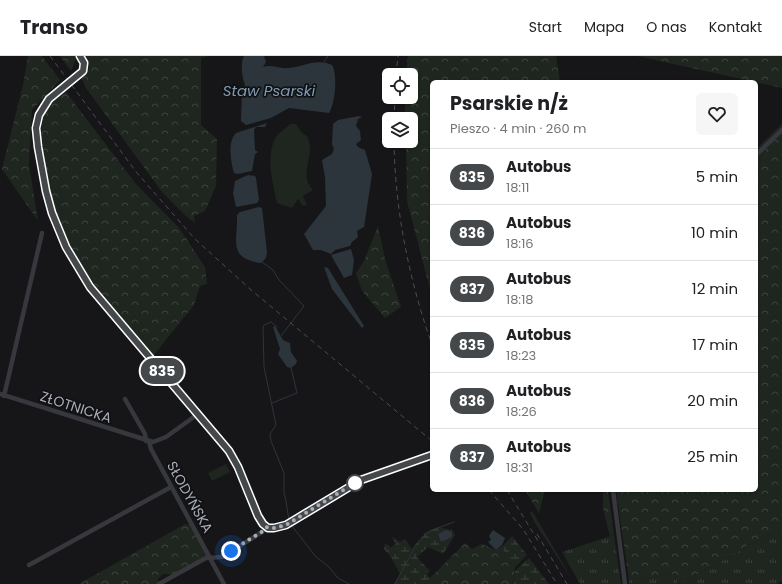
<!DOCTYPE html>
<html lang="pl">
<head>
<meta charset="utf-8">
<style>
  body { margin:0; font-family:Poppins,sans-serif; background:#f6f6f6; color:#202124; height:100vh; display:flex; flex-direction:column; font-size:15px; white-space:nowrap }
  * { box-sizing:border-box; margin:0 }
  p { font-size:13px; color:#757577 }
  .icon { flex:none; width:22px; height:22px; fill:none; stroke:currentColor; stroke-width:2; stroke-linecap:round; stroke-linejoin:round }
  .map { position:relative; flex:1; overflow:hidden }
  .drawer { position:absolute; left:430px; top:24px; width:328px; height:412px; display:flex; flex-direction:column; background:#fff; border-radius:6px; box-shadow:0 1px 3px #0004 }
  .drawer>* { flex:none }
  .badge { padding:0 8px; border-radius:13px; font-size:14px; line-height:26px }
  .controls { position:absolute; left:382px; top:12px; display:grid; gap:8px }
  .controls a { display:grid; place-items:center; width:36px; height:36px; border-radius:6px; background:#fff; box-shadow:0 1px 3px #0004; font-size:20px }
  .you { position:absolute; width:20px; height:20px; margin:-10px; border:3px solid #fff; border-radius:50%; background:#1a73e8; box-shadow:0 0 0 6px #1a73e833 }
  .map>.badge { position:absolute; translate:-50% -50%; box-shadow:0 0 0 2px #fff }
  .round { display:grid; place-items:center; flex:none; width:42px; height:42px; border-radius:6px; background:#f6f6f6 }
  .summary { display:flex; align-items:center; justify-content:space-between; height:68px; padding:0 20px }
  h1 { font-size:19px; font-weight:700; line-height:30px }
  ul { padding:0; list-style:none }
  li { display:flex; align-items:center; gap:12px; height:56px; padding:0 20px; border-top:1px solid #e0e0e0 }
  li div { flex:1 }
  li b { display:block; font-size:15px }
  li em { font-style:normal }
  li .badge { min-width:44px; font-weight:700; text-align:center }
  header { display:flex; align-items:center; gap:24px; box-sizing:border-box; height:56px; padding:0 20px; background:#fff; border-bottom:1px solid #e0e0e0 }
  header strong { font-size:19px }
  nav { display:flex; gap:22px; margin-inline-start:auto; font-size:14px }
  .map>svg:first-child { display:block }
  .green { fill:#1e261f }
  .forest { fill:url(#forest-crowns) }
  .wetland { fill:url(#wetland-marsh) }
  .park { fill:url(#park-tufts) }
  .water { fill:#2c353c }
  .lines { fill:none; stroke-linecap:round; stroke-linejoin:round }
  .stream { stroke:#2c353c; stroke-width:1 }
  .minor { stroke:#37383d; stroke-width:4.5 }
  .rail { stroke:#4a4c52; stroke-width:1; stroke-dasharray:5 4; stroke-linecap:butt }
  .line-casing { stroke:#fff; stroke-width:9 }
  .line { stroke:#45484a; stroke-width:6 }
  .walk { stroke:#a8adb8; stroke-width:4; stroke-dasharray:0 7.2 }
  .stop-dot { fill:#fff; stroke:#45484a; stroke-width:2 }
  .labels { text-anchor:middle; stroke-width:3.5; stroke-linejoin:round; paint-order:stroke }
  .street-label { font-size:14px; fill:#a8adb8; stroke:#111113 }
  .water-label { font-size:15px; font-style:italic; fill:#7f9bb3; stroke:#111113 }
</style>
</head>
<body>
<header>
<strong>Transo</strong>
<nav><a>Start</a><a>Mapa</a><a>O nas</a><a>Kontakt</a></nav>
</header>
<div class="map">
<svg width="782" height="528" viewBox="0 0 782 528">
  <defs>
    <pattern id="forest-crowns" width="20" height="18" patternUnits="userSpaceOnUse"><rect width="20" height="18" fill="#1e261f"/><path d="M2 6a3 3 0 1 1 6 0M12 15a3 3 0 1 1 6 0" fill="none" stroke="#3c433d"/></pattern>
    <pattern id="wetland-marsh" width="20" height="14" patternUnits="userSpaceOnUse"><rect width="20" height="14" fill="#1e261f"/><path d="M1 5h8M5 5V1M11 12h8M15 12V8" fill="none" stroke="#3c433d"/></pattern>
    <pattern id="park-tufts" width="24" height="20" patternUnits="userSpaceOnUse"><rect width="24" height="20" fill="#1e261f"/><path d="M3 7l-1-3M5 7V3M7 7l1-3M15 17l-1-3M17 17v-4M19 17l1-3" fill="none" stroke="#3c433d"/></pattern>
  </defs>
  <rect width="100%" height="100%" fill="#161618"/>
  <g class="green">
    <path d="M290,68H296L301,76L308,81C309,85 310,90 310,94C309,109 301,121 313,134L303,140L307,149L303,150L298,143L292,152L277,147C273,128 265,100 276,81C279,77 286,72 290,68Z"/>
    <path d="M226,408L230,416L212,425L208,417Z"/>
    <path d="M532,455L575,528L535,467L530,457Z"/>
  </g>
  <g class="forest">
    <path d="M28,0H42L60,24L32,54L29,109L38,165L2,113L23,29Z"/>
    <path d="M60,0H77L71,15Z"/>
    <path d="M84,0H209L201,2V69L217,83L216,130L205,155L194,160L195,167L187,161L162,136L86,32L82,23L89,12Z"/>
    <path d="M408,0H556L560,26H432L431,237L407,145L406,85H411V63H405V41H411V19H406Z"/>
    <path d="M637,0H782V32Z"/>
    <path d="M66,36L136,128L180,173L205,211L207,228L200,230L194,249L153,300C131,273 104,248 86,218C62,182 29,100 45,57C49,48 58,41 66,36Z"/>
    <path d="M782,68V471L761,484L747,489L744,493L679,528L676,518L629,524L616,434H756V93Z"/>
    <path d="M378,170L385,203L401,251L385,262L362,235L356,217L364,205Z"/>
    <path d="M525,434H545L539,457Z"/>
    <path d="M603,434H608L614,479L610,481L603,452Z"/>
    <path d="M185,468L191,469L209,499L173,519L163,518L158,523V528H79Z"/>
    <path d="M465,487L472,493L482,488L496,494L502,491L508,505L515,511L512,528H430V522Z"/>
  </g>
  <g class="wetland">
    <path d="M438,471L452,474L455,479L443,498L428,491L417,501L430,515L427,518L430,522V528H394L400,518L391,501L384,493L385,487L391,491L396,488L392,482L393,481L400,486L405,483L412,493L426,476Z"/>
    <path d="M512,480L527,499L515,511L508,505L502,491Z"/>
    <path d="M529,502L549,528H512L515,515Z"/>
  </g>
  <g class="park">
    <path d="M782,471V525L777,528H679L744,493L747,489L761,484Z"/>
    <path d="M614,479L621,528H580L562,496Z"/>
    <path d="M676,518L678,528H629V524Z"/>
  </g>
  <g class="water">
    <path d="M244,0H264L266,6L263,11C272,8 279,13 288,12C305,11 315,2 332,9C338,19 335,48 329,57L289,52L271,62L246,69L241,65L242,37L245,29C242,21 240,8 244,0Z"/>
    <path d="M359,60L362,61L358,63L356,70L360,75L361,84L356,88L358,91L365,94L372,118L364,171L357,175L358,181L352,186L350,190L335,194L331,198L321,194H313L304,178L326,150L325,121L322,104L332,98L334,93L332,88L333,68L338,64Z"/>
    <path d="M267,67L265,71H256L254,74L255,94L258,96L255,98L252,115L238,118L234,117C231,106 227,86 236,77Z"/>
    <path d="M248,119L255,120L256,122L259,144L257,147L236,151L233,137L235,125Z"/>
    <path d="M259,151L262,152L267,196L266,202L261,207C227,202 238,185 237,159L240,156Z"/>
    <path d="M351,193L354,204L352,219L344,222L331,199Z"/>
    <path d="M324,211L328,212L364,270L362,272L332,233Z"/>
    <path d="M275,270L283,284L290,287L291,296L297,305L296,308L291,312L287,311L278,298L280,293L273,271Z"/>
    <path d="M446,474L452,476V481L441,486L438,478Z"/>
    <path d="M493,474L505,482L502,489L496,494L488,486L491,484L489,480Z"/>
  </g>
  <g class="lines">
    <g class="stream">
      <path d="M324,6L328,0"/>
      <path d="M262,206L273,214L279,224L304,250L281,280"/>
      <path d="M277,271L271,266L264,269L263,272L264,311L276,369L270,378L271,385L284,417V437L286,445L289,464"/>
      <path d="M272,347L297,337L291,312"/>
      <path d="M292,470L316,501L328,510L338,522L349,528"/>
      <path d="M395,528L417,487L430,475L454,466"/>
    </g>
    <g class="minor">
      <path d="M80,0L84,7L83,15L49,43L42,53L37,64V91L46,135L52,157L70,199L90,231L229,395C233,402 238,409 241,417C247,430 254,462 265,470C271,474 280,472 286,469L361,424L432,399"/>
      <path d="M756,99L782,74"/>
      <path d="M0,338L153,386L166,381L198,358"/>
      <path d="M4,340L42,177"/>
      <path d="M125,343L145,378L146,385"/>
      <path d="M149,386L151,393L224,528"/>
      <path d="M613,434L625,528"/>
      <path d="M29,509L171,431"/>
      <path d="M159,528L206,502L222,501L262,476L267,471"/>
    </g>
    <g class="rail">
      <path d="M50,0L137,117L195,183L250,233L432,385"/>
      <path d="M396,19L398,0"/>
      <path d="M394,63L395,41"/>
      <path d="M394,85C395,155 409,223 432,289"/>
      <path d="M489,434L523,473L557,528"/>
      <path d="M507,434L538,485"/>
      <path d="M537,478L567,528"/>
    </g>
  </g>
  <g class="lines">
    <defs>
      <path id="line" d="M80,0L84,7L83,15L49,43L39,59L36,72L38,91L46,135L52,157L66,191L90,231L229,395L238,411L258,460L263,468L268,472H274L286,469L361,424L432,399"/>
    </defs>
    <use href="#line" class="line-casing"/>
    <use href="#line" class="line"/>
    <path class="walk" d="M231,495L263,475L267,471L274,472L286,469L355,427"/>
  </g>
  <circle class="stop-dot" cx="355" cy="427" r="8"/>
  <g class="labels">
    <g class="street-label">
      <text transform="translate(76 351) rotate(18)" y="5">ZŁOTNICKA</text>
      <text transform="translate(190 441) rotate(61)" y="5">SŁODYŃSKA</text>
    </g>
    <g class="water-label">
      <text x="269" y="40">Staw Psarski</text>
    </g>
  </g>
</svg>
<div class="controls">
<a><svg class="icon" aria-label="locate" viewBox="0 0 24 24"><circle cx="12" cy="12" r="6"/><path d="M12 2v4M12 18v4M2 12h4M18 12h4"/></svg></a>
<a><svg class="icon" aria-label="layers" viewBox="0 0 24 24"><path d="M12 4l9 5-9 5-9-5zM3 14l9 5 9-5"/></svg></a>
</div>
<div class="you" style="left:231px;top:495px"></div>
<b class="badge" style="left:162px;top:315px;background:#45484a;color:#fff">835</b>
<section class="drawer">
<div class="summary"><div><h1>Psarskie n/ż</h1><p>Pieszo · 4 min · 260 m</p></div><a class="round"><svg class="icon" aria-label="heart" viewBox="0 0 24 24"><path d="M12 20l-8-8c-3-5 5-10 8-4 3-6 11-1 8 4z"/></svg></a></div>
<ul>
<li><span class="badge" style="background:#45484a;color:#fff">835</span><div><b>Autobus</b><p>18:11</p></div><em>5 min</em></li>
<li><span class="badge" style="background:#45484a;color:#fff">836</span><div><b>Autobus</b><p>18:16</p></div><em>10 min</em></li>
<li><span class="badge" style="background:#45484a;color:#fff">837</span><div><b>Autobus</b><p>18:18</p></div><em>12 min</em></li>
<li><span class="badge" style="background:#45484a;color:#fff">835</span><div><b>Autobus</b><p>18:23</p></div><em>17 min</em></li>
<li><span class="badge" style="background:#45484a;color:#fff">836</span><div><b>Autobus</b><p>18:26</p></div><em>20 min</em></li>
<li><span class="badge" style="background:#45484a;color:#fff">837</span><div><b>Autobus</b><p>18:31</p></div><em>25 min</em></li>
</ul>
</section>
</div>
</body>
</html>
